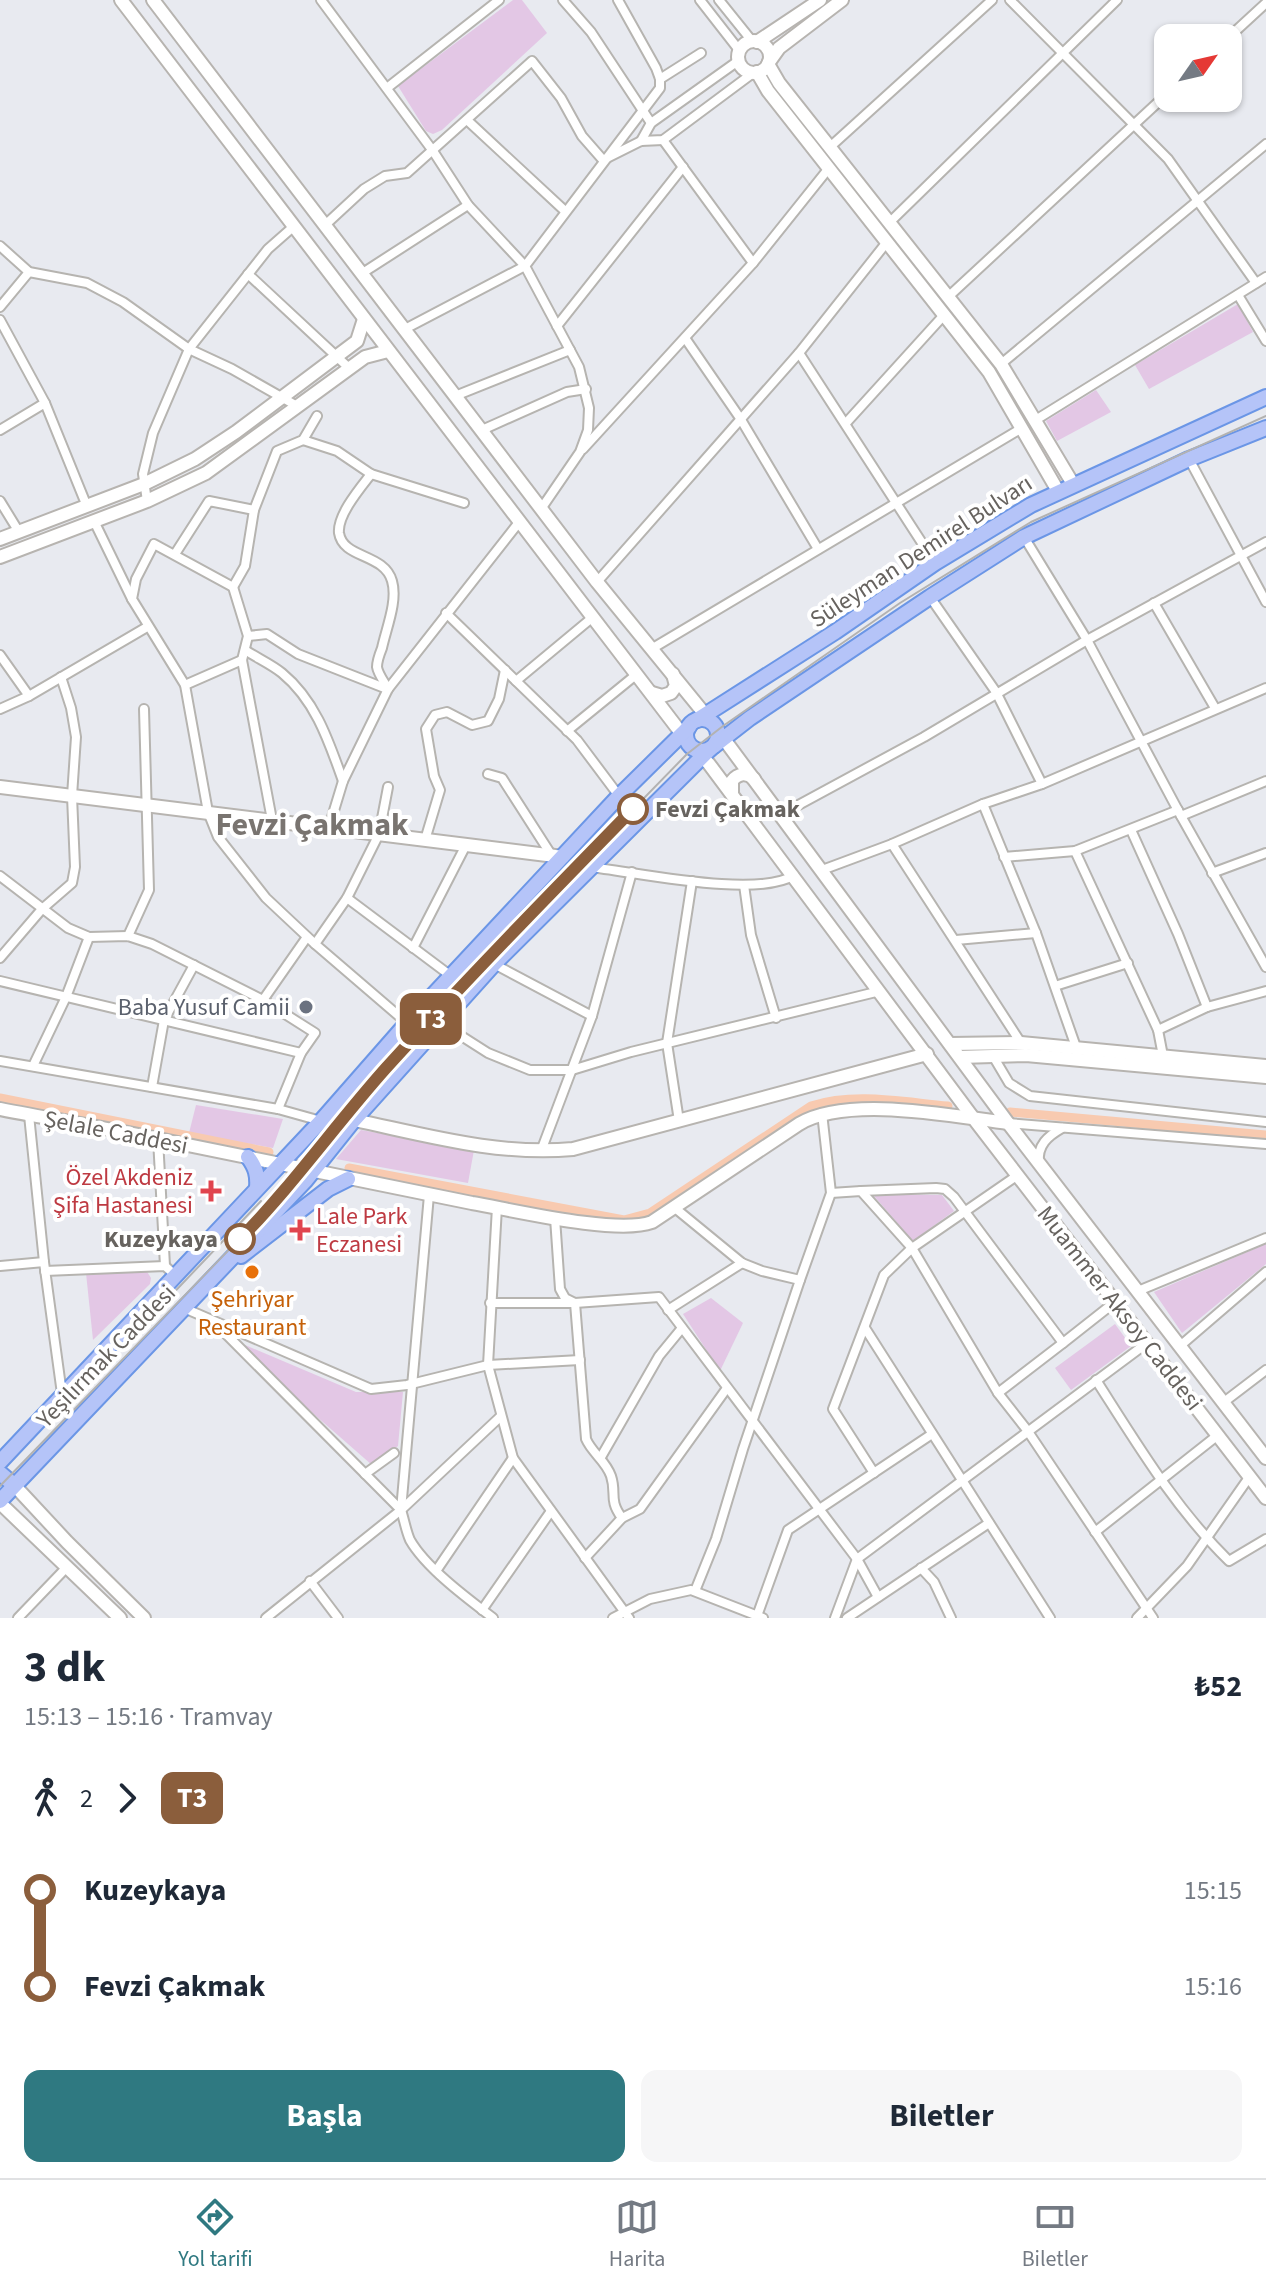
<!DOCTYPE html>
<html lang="tr">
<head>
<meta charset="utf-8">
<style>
  body { margin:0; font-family:"Source Sans 3",sans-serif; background:#f6f6f7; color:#1f2937; height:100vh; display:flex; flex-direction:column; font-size:30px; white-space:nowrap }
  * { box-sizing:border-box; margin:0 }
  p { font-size:26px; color:#747a83 }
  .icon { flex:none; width:44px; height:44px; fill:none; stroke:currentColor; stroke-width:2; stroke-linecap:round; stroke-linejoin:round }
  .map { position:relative; height:1618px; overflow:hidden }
  .panel { display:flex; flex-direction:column; background:#fff; flex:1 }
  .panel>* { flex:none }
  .badge { padding:0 16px; border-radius:12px; font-size:28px; line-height:52px }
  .needle { width:52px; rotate:56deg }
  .fabs { position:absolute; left:1154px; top:24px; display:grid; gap:16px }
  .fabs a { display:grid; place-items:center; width:88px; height:88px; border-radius:16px; background:#fff; box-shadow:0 2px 6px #0004; font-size:40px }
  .map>.badge { position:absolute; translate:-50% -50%; box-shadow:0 0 0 4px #fff }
  .legs { display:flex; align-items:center; gap:12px; height:88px; padding:0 24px; font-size:26px }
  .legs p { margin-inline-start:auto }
  .overview { display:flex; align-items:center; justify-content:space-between; height:136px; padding:0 24px }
  h1 { font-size:44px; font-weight:700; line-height:60px }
  .button { display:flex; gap:16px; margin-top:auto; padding:16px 24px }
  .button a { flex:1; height:92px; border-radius:16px; background:#2f7981; color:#fff; font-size:32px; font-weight:700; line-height:92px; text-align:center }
  .button a+a { background:#f6f6f7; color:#1f2937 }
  ul { padding:0 24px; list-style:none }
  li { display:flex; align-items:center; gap:28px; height:96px; font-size:30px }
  li i { display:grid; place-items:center; width:12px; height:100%; margin:0 10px; background:currentColor }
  li i::after { content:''; width:20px; height:20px; margin:-10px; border:6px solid; border-radius:50%; background:#fff }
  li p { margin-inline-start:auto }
  li:first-child i { background:linear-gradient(#0000 50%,currentColor 0) }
  li:last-child i { background:linear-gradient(currentColor 50%,#0000 0) }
  .menu { display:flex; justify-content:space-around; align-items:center; height:112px; border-top:2px solid #e0e1e3; background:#fff; font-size:22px; color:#747a83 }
  .menu a { display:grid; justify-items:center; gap:4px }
  .menu .on { color:#2f7981 }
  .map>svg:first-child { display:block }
  .green { fill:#e3c7e5 }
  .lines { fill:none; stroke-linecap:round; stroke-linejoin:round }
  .canal { stroke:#f8cab0; stroke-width:9 }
  .street-casing { stroke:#b6b4b0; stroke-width:12 }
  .secondary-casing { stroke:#b7b4b0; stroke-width:16 }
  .primary-casing { stroke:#6b96e6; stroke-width:18 }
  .street { stroke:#fff; stroke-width:8 }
  .secondary { stroke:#fff; stroke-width:12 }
  .primary { stroke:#b5c4f8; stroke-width:14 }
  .tram { stroke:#b3b2b1; stroke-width:2 }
  .line-1-casing { stroke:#fff; stroke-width:18 }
  .line-1 { stroke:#8b5e3c; stroke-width:12 }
  .stop-1-dot { fill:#fff; stroke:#8b5e3c; stroke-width:4 }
  .worship-dot { fill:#6b7280; stroke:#fff; stroke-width:3 }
  .health-dot { fill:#e0444e; stroke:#fff; stroke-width:3 }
  .food-dot { fill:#e8710a; stroke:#fff; stroke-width:3 }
  .labels { text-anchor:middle; stroke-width:8; stroke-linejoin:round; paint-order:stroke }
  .street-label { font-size:24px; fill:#67635f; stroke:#fff }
  .stop-label { font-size:24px; font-weight:bold; fill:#67635f; stroke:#fff; text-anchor:start }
  .worship-label { font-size:24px; fill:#5b616d; stroke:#fff; text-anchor:end }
  .health-label { font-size:24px; fill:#be3a42; stroke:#fff; text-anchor:end }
  .food-label { font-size:24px; fill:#c56008; stroke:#fff }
  .district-label { font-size:32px; font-weight:bold; fill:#797470; stroke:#fff }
</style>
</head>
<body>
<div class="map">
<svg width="1266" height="1618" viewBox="0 0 1266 1618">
  <rect width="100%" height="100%" fill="#e8eaf0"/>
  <g class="green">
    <path d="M513,0H522L547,33L442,130L433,134L426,131L398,86Z"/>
    <path d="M1238,304L1253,332L1149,389L1135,365Z"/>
    <path d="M1096,390L1111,412L1057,441L1046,421Z"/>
    <path d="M196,1105L283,1119L273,1148L189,1133Z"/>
    <path d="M361,1130L474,1150L468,1183L336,1159Z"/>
    <path d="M877,1194L942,1195L954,1211L913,1241L874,1196Z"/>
    <path d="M1266,1244V1264L1182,1333L1154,1292Z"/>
    <path d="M144,1267L151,1278L150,1284L93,1340L86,1273Z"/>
    <path d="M711,1298L743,1323L720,1371L683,1314Z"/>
    <path d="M1115,1324L1131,1346L1071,1390L1055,1368Z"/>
    <path d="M245,1345L356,1392H403L398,1446L372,1465L244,1353Z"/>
  </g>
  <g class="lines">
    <g class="canal">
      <path d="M0,1098L269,1152"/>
      <path d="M1010,1112L1266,1135"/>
      <path d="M349,1168L624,1220L650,1213L811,1106C855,1092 902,1102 948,1106"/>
    </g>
    <defs>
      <g id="street">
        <path d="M321,0L433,151L468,205L525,266L403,330"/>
        <path d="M563,0L591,32L651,123"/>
        <path d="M700,0L739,50"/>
        <path d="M719,0L752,41"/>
        <path d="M1010,0L1168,159L1256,283"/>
        <path d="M1228,38L1266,3"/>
        <path d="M660,79L701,53"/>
        <path d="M387,88L499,0"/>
        <path d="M467,120L565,211"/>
        <path d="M663,140L753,263"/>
        <path d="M641,141L651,123L738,61"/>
        <path d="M830,147L992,0"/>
        <path d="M890,222L1117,0"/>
        <path d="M324,226L364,189L385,176L407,173L532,61L561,98L582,136L603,160L641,141L663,140L753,73"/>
        <path d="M0,246L29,272L87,283L123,302L189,349L232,369L297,406"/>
        <path d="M248,274L349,368"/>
        <path d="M361,274L468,205"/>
        <path d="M1238,295L1266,341"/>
        <path d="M948,297L1168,93"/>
        <path d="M0,307L29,272"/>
        <path d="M0,320L45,403L86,504"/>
        <path d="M557,326L683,167"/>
        <path d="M685,338L740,418L818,549"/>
        <path d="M799,353L935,563"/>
        <path d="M1001,364L1266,144"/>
        <path d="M455,396L570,350"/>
        <path d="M1034,421L1266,277"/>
        <path d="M846,423L944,315"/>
        <path d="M0,430L45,403"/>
        <path d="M482,430L567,392L586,389"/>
        <path d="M303,440L337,451L371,474L464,503"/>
        <path d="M583,449L753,263L829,168"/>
        <path d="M1189,459L1266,602"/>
        <path d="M371,474C361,487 337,515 339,533C343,559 384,553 392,581C398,601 386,629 382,648C380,653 377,662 377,667C378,674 385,683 388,689"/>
        <path d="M0,501L19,532"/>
        <path d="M147,501L143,474L153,433L189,349L268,249L293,227"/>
        <path d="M541,509L580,452L588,430L589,408L579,367L525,266L660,88V79L656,68L618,0"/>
        <path d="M94,521L132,599"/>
        <path d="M1024,537L1087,640L1181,816L1266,967"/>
        <path d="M175,554L209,501L254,510"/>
        <path d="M597,582L799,353L887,242"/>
        <path d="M233,587L245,566L254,510L277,451L303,440L317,416"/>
        <path d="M930,597L996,692L1042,784"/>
        <path d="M1154,603L1215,708"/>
        <path d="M446,613L577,740L619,796"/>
        <path d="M248,636L267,634L298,654L387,689"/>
        <path d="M653,648L1022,428"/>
        <path d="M245,650C257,658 271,664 282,673C316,701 329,742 343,781"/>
        <path d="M0,655L29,696"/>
        <path d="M516,681L593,617"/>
        <path d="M185,685L242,660"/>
        <path d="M0,709L29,696L147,627"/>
        <path d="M567,731L637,674"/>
        <path d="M488,774L502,778L552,856"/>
        <path d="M983,804L1036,933L1076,1047"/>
        <path d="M780,815L924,737L1087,640L1266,542"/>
        <path d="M1181,816L1266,781"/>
        <path d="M272,820L242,660L248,636L233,587L154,544L136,579L132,599L185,685L208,812L218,837L266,898L315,944L407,1023"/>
        <path d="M329,827L343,781L388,689L520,521"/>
        <path d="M1131,830L1178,934L1207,1007"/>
        <path d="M425,840L440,790L434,776L426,729L435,715L447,712L472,725L488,721L499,699L505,670"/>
        <path d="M892,844L1021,1043"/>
        <path d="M1075,851L1158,1030L1163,1056"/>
        <path d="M1004,857L1075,851L1178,810"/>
        <path d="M590,867C636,872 758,899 794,875"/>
        <path d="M822,870L892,844L983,804L1042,784L1266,688"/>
        <path d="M1212,873L1266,853"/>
        <path d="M0,876L68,928L89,937L128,936L152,944L263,1000L315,1033L301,1053L278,1109"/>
        <path d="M744,885L751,935L776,1018"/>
        <path d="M347,898L451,976"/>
        <path d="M128,936L149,890L144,709"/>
        <path d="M956,940L1036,933"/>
        <path d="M315,944L347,898L379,834L388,787"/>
        <path d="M413,948L466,845"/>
        <path d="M0,958L42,909L72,883L75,867L72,796L76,737L71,708L61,677"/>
        <path d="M494,964L592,1016"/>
        <path d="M0,981L301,1053"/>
        <path d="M1055,986L1128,963"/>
        <path d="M263,1000L307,937"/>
        <path d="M441,1023L488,1053L530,1070H572L631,1052L880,991"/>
        <path d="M1158,1030L1207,1007L1266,991"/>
        <path d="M993,1056L1009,1083L1030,1096L1266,1122"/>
        <path d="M0,1061L278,1109L321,1121"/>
        <path d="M33,1066L66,997L89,937"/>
        <path d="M152,1087L164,1020L194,965"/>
        <path d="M29,1115L44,1262L62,1394"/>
        <path d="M679,1121L667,1043L692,881"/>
        <path d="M1008,1123L1266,1144"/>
        <path d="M158,1139L165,1266"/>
        <path d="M541,1151L592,1016L632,872"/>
        <path d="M1039,1163C1037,1145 1048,1136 1062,1128"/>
        <path d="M861,1191L936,1188L945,1189L954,1197L1063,1343L1115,1302"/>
        <path d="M831,1193L861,1191L912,1248L998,1393L1063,1343"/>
        <path d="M429,1195L401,1510C404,1519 406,1531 410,1540C426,1568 468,1599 493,1618"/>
        <path d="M497,1207L488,1365L513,1458L629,1618"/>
        <path d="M675,1208L742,1263L762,1271L800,1280L743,1449L716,1539L695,1591"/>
        <path d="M555,1218L560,1289L565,1298L575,1303L586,1439C592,1453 606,1461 611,1476C617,1494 608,1499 622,1518"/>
        <path d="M0,1266L44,1262"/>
        <path d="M45,1271L165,1266L176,1276"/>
        <path d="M800,1280L831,1193L822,1113"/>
        <path d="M1138,1291L1266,1238"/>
        <path d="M490,1303H575L659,1297L857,1559L878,1597"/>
        <path d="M184,1308L371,1389L407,1385L488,1365L580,1360"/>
        <path d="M668,1310L742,1263"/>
        <path d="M218,1326L401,1510"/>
        <path d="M865,1328L1050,1618"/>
        <path d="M1180,1346L1266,1272"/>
        <path d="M1096,1380C1137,1444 1175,1508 1229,1561L1266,1539"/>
        <path d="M998,1393L1027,1430L1153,1618"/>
        <path d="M1224,1402L1266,1370"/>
        <path d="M601,1457L659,1356L682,1328"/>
        <path d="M874,1473L833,1409L884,1275L912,1248L1018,1175"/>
        <path d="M365,1474L394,1453"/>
        <path d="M1095,1532L1218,1435"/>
        <path d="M585,1558L622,1518L640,1509L727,1388"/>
        <path d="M921,1568L934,1582L951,1618"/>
        <path d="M436,1571L513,1458"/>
        <path d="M310,1581L338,1618"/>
        <path d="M482,1610L551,1511"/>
        <path d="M757,1616L788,1530L932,1434"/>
        <path d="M18,1618L67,1567"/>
        <path d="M266,1618L401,1510L500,1417"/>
        <path d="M613,1618L650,1599L691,1590L763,1618"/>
        <path d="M835,1618L857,1559L1147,1343"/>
        <path d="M847,1618L989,1523"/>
        <path d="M1137,1618L1187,1566L1250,1476"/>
      </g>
      <g id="secondary">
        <path d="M121,0L688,742"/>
        <path d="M153,0L597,582L712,723"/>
        <circle cx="754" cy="57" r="16"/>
        <path d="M757,42L820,0"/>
        <path d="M769,62L779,48L842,0"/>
        <path d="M768,64L779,83L1001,364L1073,484"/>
        <path d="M757,72L768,91L989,372L1058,491"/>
        <path d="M0,539L144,484L195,459L236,432L357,341L364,319"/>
        <path d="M0,557L147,501L206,473L365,357L388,351"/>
        <path d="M652,693L662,696L671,693L676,686L673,674"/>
        <path d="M718,731L1008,1123L1266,1458"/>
        <path d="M695,749L709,764L974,1119L1266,1498"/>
        <path d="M0,787L563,857"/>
        <path d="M732,794V781C738,773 747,772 754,779"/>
        <path d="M950,1044L1021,1043L1266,1066"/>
        <path d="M960,1057L1026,1055L1266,1077"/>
        <path d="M0,1109C56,1120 112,1129 168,1141C269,1161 370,1183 472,1203C513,1210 617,1235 652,1222L799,1124C848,1095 951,1116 1008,1123"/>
        <path d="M354,1120C426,1135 498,1156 573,1149L927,1054"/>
        <path d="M14,1485L67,1542L144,1618"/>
        <path d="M0,1503L120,1618"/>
      </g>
      <g id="primary">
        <circle cx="702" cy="735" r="16"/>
        <path d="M697,720L835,632L935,563L1031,505L1266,397"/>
        <path d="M714,746L750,718L930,597L1024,537L1189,459L1266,428"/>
        <path d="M248,1157C256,1168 258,1175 257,1188"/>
        <path d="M241,1256L328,1189L348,1179"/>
        <path d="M0,1462L321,1121L407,1023L619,796L689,727"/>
        <path d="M0,1473L14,1485"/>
        <path d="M0,1501L306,1180L354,1120L494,964L710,749"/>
      </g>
    </defs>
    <use href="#street" class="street-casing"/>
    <use href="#secondary" class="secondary-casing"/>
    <use href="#primary" class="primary-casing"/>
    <use href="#street" class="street"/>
    <use href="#secondary" class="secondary"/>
    <use href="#primary" class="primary"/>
    <g class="tram">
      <path d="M162,1305L261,1201"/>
      <path d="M0,1486L282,1195L384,1072L484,962L687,754L723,726L900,603L1031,522L1266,416"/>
    </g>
  </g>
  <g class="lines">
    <defs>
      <path id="line-1" d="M240,1239C293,1185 336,1124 386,1068C466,980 550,894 633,809"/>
    </defs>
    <use href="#line-1" class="line-1-casing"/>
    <use href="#line-1" class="line-1"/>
  </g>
  <g class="stop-1-dot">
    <circle cx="633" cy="809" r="14"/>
    <circle cx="240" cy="1239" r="14"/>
  </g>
  <circle class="worship-dot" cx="306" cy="1007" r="8"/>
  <g class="health-dot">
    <path d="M207 1179h8v8h8v8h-8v8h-8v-8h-8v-8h8z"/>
    <path d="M296 1218h8v8h8v8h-8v8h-8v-8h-8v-8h8z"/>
  </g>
  <circle class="food-dot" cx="252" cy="1272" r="8"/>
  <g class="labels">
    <g class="street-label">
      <text transform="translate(921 551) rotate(-33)" y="8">Süleyman Demirel Bulvarı</text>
      <text transform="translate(116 1132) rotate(11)" y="8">Şelale Caddesi</text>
      <text transform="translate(1120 1308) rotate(52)" y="8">Muammer Aksoy Caddesi</text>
      <text transform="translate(106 1356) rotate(-46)" y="8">Yeşilırmak Caddesi</text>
    </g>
    <g class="stop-label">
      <text x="655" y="817">Fevzi Çakmak</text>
      <text x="218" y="1247" text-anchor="end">Kuzeykaya</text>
    </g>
    <g class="worship-label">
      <text x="290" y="1015">Baba Yusuf Camii</text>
    </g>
    <g class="health-label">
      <text x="193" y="1185">Özel Akdeniz<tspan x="193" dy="28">Şifa Hastanesi</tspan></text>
      <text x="316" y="1224" text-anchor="start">Lale Park<tspan x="316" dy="28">Eczanesi</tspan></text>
    </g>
    <g class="food-label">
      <text x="252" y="1307">Şehriyar<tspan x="252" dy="28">Restaurant</tspan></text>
    </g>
    <g class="district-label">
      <text x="312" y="835">Fevzi Çakmak</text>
    </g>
  </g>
</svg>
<div class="fabs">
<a><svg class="needle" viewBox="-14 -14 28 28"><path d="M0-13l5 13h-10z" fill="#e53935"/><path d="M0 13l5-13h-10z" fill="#747a83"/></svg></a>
</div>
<b class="badge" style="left:431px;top:1019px;background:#8b5e3c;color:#fff">T3</b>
</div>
<section class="panel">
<div class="overview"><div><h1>3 dk</h1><p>15:13 – 15:16 · Tramvay</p></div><b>₺52</b></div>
<div class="legs"><svg class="icon" aria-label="walk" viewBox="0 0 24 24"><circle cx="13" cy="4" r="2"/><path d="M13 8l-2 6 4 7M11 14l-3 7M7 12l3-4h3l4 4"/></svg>2<svg class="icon" aria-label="forward" viewBox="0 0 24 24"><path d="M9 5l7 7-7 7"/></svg><b class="badge" style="background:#8b5e3c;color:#fff">T3</b></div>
<ul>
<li><i style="color:#8b5e3c"></i><b>Kuzeykaya</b><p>15:15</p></li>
<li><i style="color:#8b5e3c"></i><b>Fevzi Çakmak</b><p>15:16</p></li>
</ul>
<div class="button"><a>Başla</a><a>Biletler</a></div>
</section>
<nav class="menu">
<a class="on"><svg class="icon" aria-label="directions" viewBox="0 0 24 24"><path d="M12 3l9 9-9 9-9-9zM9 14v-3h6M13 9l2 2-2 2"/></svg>Yol tarifi</a>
<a><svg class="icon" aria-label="map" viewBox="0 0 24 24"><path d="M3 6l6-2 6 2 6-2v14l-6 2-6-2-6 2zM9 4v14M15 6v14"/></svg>Harita</a>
<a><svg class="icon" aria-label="tickets" viewBox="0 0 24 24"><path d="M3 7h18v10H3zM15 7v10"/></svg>Biletler</a>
</nav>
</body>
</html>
